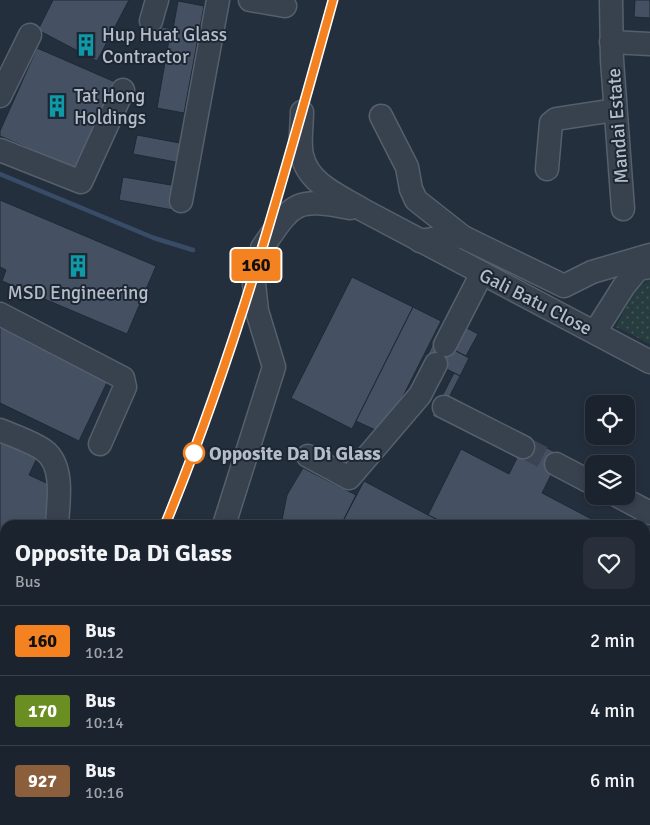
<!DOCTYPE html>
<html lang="en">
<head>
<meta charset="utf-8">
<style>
  body { margin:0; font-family:Signika,sans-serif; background:#282f3a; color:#f1f3f6; height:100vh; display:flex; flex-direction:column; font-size:19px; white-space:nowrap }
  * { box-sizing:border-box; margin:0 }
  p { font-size:16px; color:#a0a4aa }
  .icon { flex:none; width:28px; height:28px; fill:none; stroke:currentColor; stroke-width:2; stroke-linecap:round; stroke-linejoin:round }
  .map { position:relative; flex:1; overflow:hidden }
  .details { position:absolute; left:0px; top:520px; width:650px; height:305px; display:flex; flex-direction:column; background:#1b232e; border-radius:15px 15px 0 0; box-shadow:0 2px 8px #0003,0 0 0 1px #39404a }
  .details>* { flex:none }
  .badge { padding:0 10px; border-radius:4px; font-size:18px; line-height:32px }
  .fabs { position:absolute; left:585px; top:395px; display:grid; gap:10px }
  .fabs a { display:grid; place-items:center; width:50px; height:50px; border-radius:10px; background:#1b232e; box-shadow:0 2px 8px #0003,0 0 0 1px #39404a; font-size:25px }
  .map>.badge { position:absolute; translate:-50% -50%; box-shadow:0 0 0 2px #fff }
  .round { display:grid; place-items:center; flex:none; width:52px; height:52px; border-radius:10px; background:#282f3a }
  .summary { display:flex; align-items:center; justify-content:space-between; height:85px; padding:0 15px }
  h1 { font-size:24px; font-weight:800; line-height:38px }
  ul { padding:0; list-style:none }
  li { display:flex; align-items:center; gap:15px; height:70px; padding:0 15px; border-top:1px solid #39404a }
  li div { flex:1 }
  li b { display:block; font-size:19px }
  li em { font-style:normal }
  li .badge { min-width:55px; font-weight:700; text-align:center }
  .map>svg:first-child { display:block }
  .grass { fill:url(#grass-dots) }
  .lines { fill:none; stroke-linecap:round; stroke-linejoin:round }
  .stream { stroke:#394c67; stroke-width:4.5 }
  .building { fill:#455162; stroke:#1f2835 }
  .minor-tunnel { stroke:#3a4453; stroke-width:22; stroke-dasharray:22 11; stroke-linecap:butt }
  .minor-casing { stroke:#565f6c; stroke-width:25 }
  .minor { stroke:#38414e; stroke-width:22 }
  .line-casing { stroke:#fff; stroke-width:11 }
  .line { stroke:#f58220; stroke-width:8 }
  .stop-dot { fill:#fff; stroke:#f58220; stroke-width:2.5 }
  .labels { text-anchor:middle; stroke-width:4; stroke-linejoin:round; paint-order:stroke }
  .poi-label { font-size:19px; fill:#b4bcc9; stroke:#1d2633; text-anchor:start }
  .street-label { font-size:19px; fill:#b4bcc9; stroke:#1d2633 }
  .stop-label { font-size:19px; font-weight:bold; fill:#b4bcc9; stroke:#1d2633; text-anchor:start }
</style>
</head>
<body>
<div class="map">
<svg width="650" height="825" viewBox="0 0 650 825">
  <defs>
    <pattern id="grass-dots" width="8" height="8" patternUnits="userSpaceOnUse" patternTransform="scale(1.25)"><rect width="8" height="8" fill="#263c3f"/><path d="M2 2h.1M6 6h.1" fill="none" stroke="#435659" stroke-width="1.8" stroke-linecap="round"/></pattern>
  </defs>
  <rect width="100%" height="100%" fill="#242f3e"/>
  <g class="grass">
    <path d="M650,280V344L616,327C623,314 636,284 650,280Z"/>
    <path d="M650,720V825H599L602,820H645V731Z"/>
  </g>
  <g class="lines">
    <path class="stream" d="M0,174L154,238L193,250"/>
  </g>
  <g class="building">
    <path d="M53,0H129L97,61L38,30Z"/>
    <path d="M635,0H650V18L634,17Z"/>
    <path d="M178,1L204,6L184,113L157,108L169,40L149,36L151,30L161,32L162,27L173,29Z"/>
    <path d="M37,48L115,82L76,169L0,136V131Z"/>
    <path d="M137,135L185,144L181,163L133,154Z"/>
    <path d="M123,177L177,186L173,210L119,200Z"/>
    <path d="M0,200L156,266L127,334L2,281L6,270L0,267Z"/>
    <path d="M352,277L413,307L352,429L291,398Z"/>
    <path d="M413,307L441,321L384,434L356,421Z"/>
    <path d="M0,319L112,372L79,441L0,403Z"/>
    <path d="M465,327L478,334L466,356L454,350Z"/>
    <path d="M435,340L469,358L460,376L426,358Z"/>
    <path d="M454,373L460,376L438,419L432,416Z"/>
    <path d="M527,438L561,455L542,493L603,525H448L428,515L461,449L509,474Z"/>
    <path d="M0,440L37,458L29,475L53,486L51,525H5V587L0,595L5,598V619L0,627Z"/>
    <path d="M303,468L356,495L341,525H281L287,495Z"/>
    <path d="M364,481L428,515L448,525H341Z"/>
    <path d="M437,820H500L496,825H447Z"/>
  </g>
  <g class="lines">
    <path class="minor-tunnel" d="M523,447L556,464"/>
    <defs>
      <g id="minor">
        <path d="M250,0L285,6"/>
        <path d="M611,0L612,60L623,209"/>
        <path d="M151,21L157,0"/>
        <path d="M611,42L650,44"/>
        <path d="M0,96L30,35"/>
        <path d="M302,112C302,126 299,142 302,155C308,184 340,196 363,210L650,362"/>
        <path d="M381,116L407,167L411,189L416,200L463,237"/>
        <path d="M0,150L81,182L123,90"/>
        <path d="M547,169L551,123L556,119L615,110"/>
        <path d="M181,201L218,0"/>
        <path d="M420,241L450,236L463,237L564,286L592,272L650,255"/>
        <path d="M262,248C293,203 294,197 350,208"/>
        <path d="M0,314L123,378L125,387L100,444"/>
        <path d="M595,332L624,286L638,269L650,267"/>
        <path d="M445,345L482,273"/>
        <path d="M444,407L523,447"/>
        <path d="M0,430C14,436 33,442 45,451C65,467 58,503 57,525"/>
        <path d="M308,456L349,478L420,395L436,364"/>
        <path d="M556,464L594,484"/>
        <path d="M618,496L650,513"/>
        <path d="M224,525L274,367L257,311L253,274"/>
        <path d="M645,593L650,584"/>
        <path d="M0,641L5,634"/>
        <path d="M95,825L97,820"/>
        <path d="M521,825L524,820"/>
      </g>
    </defs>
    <use href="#minor" class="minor-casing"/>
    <use href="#minor" class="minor"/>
  </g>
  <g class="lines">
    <defs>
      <path id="line" d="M165,525C235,355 284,177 333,0"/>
    </defs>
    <use href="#line" class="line-casing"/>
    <use href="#line" class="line"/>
  </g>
  <defs>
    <symbol id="building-bare" viewBox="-9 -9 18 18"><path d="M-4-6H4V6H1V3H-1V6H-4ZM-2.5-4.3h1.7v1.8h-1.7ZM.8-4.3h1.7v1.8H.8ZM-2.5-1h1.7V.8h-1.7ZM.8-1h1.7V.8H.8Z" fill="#0f9aa8" stroke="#1d2633" stroke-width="2.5" paint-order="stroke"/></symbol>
  </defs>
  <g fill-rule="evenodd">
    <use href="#building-bare" x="70" y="29" width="32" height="32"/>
    <use href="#building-bare" x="41" y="90" width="32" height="32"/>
    <use href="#building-bare" x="62" y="250" width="32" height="32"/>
  </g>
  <circle class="stop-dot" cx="194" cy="453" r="10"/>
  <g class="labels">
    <g class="poi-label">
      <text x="102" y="41">Hup Huat Glass<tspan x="102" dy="22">Contractor</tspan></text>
      <text x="74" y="102">Tat Hong<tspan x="74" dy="22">Holdings</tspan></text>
      <text x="78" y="299" text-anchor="middle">MSD Engineering</text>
    </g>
    <g class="street-label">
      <text transform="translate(617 126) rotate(-94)" y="7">Mandai Estate</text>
      <text transform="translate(536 301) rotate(27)" y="7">Gali Batu Close</text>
    </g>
    <g class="stop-label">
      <text x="209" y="460">Opposite Da Di Glass</text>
    </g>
  </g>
</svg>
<div class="fabs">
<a><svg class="icon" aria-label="locate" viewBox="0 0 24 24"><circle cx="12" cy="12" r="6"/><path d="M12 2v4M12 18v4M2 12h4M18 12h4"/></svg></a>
<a><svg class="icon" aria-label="layers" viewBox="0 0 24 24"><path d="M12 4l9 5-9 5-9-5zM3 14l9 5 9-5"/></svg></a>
</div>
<b class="badge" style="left:256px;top:265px;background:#f58220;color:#111">160</b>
<section class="details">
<div class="summary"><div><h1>Opposite Da Di Glass</h1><p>Bus</p></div><a class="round"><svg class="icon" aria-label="heart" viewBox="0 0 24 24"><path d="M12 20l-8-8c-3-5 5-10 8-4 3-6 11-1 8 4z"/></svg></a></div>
<ul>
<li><span class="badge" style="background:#f58220;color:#111">160</span><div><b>Bus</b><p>10:12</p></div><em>2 min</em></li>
<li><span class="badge" style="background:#6b8e23;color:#fff">170</span><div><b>Bus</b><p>10:14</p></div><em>4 min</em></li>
<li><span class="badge" style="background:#8b5e3c;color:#fff">927</span><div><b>Bus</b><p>10:16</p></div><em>6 min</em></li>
</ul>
</section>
</div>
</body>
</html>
